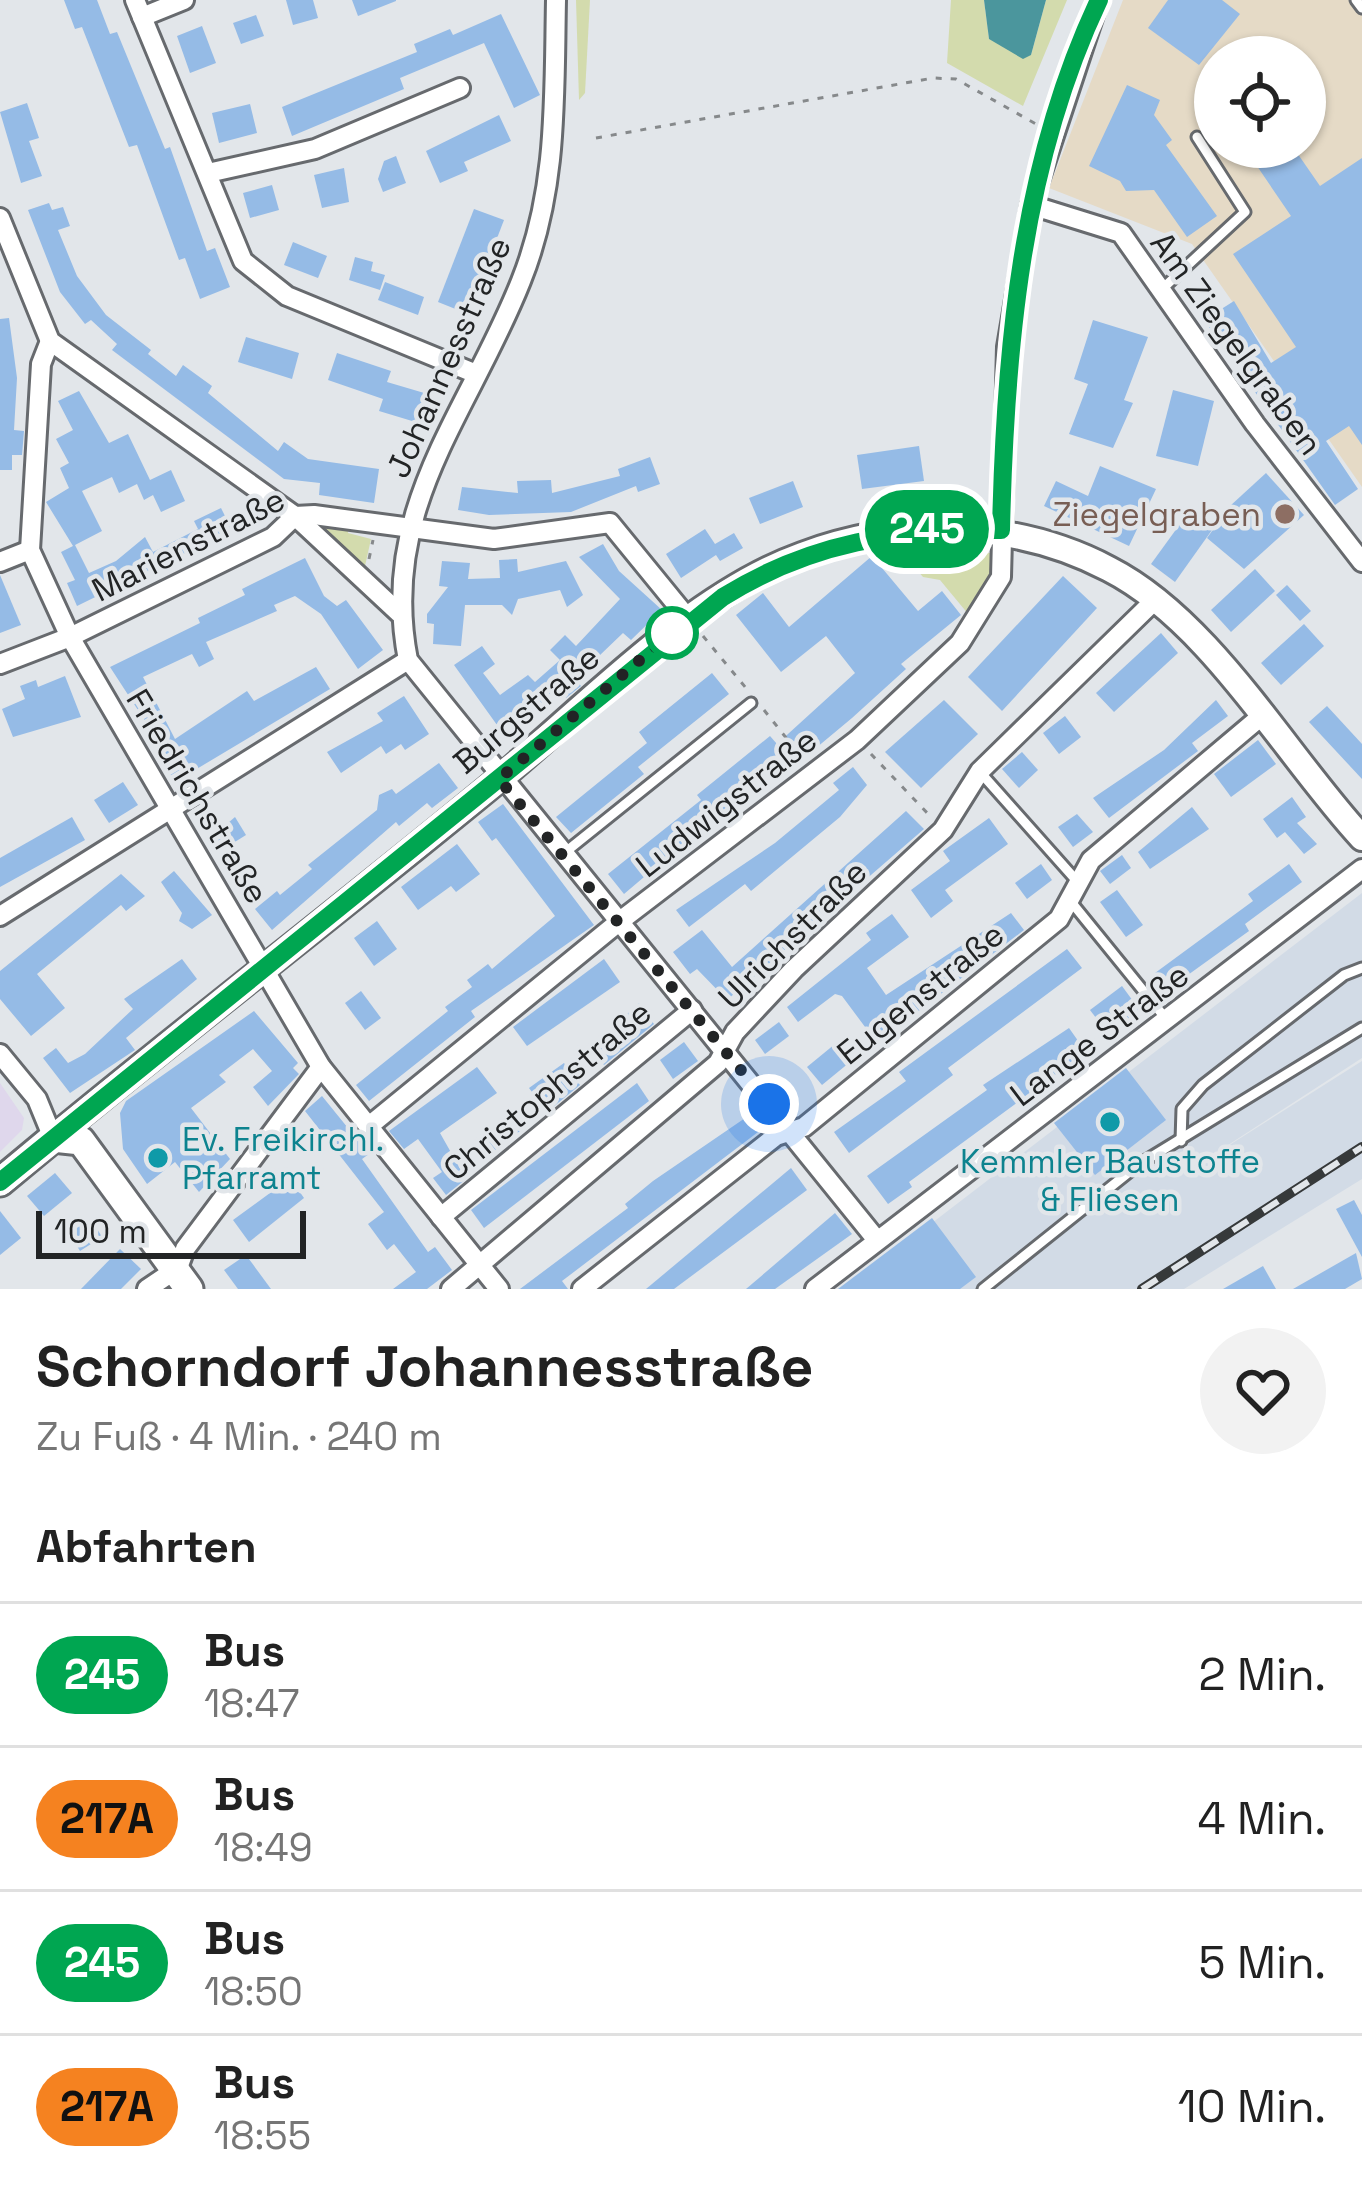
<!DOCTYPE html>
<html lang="de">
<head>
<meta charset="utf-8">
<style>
  body { margin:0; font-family:"Space Grotesk",sans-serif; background:#f2f2f2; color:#222; height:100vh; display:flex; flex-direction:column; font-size:45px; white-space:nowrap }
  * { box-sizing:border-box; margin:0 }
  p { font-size:39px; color:#767676 }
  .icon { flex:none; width:66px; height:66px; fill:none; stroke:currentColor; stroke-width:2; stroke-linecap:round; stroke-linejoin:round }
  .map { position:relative; height:1289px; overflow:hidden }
  .details { display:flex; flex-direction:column; background:#fff; flex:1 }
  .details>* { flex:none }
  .badge { padding:0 24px; border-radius:39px; font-size:42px; line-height:78px }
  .buttons { position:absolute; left:1194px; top:36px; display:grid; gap:24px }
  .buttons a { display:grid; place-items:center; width:132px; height:132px; border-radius:50%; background:#fff; box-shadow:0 3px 9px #0004; font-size:60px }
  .scale { position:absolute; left:36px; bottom:30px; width:270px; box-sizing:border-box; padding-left:12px; border:6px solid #222425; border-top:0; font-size:33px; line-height:42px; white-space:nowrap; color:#222425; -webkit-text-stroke:9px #e2e6ea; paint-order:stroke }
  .you { position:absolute; width:60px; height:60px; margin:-30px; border:9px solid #fff; border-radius:50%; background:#1a73e8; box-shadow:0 0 0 18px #1a73e833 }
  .map>.badge { position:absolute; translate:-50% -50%; box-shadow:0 0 0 6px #fff }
  h2 { padding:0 36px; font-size:45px; line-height:108px }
  .round { display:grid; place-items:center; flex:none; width:126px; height:126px; border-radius:63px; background:#f2f2f2 }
  .summary { display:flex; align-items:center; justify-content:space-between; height:204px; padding:0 36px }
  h1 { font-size:57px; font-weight:700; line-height:90px }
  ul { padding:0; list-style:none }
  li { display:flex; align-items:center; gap:36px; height:144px; padding:0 36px; border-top:3px solid #e0e0e0 }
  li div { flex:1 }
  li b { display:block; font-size:45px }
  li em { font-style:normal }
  li .badge { min-width:132px; font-weight:700; text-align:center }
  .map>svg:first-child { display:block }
  .built { fill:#d2dbe6 }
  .industrial { fill:#e5dac6; fill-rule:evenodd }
  .education { fill:#dfd7ec }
  .green { fill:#d3dbad }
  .water { fill:#4b969d }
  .building { fill:#95bbe6 }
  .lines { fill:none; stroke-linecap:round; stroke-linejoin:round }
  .service-casing { stroke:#676a6e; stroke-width:15 }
  .minor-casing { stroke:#676a6e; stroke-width:24 }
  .tertiary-casing { stroke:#676a6e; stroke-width:30 }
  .secondary-casing { stroke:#676a6e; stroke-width:33 }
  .path { stroke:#86898b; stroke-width:3; stroke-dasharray:6 9; stroke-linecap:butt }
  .service { stroke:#fff; stroke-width:9 }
  .minor { stroke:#fff; stroke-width:18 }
  .tertiary { stroke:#fff; stroke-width:24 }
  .secondary { stroke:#fff; stroke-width:27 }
  .rail-casing { stroke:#36393a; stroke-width:10 }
  .rail { stroke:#e2e6ea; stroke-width:6; stroke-dasharray:18; stroke-linecap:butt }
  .line-casing { stroke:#fff; stroke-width:27 }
  .line { stroke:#00a651; stroke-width:18 }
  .walk { stroke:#222425; stroke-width:12; stroke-dasharray:0 21.6 }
  .education-dot { fill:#8d6e63; stroke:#e2e6ea; stroke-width:4.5 }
  .stop-dot { fill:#fff; stroke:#00a651; stroke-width:6 }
  .culture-dot { fill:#0f9aa8; stroke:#e2e6ea; stroke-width:4.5 }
  .labels { text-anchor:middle; stroke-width:9; stroke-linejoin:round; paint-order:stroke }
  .street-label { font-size:33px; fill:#222425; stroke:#e2e6ea }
  .education-label { font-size:33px; fill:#785e54; stroke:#e2e6ea; text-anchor:end }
  .culture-label { font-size:33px; fill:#0d838f; stroke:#e2e6ea; text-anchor:start }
</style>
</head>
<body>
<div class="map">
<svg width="1362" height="1289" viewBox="0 0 1362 1289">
  <rect width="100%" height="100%" fill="#e2e6ea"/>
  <path class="built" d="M1362,893V1058L1168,1184L1362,1061V1179L1184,1289H846Z"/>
  <path class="industrial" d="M1123,0H1362V487L1192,244L1049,188ZM1215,57H1305V147H1215Z"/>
  <path class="education" d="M0,1083L24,1118L22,1130L0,1152Z"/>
  <g class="green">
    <path d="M576,0H590L585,93L579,100Z"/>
    <path d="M951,0H984L989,39L1031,55L1046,0H1067L1023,106L947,63Z"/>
    <path d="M319,524L349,526L348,533L371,539L365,566Z"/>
    <path d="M929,546L990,553L994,575L969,615L940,580L923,577L898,547Z"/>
  </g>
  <path class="water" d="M984,0H1046L1031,55L1023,59L989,39Z"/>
  <g class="building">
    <path d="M64,0H97L110,34L117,32L165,149L170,147L207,251L215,248L230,287L200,299L185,258L179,260L137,145L129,147L82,27L75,29Z"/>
    <path d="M286,0H313L318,18L293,25Z"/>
    <path d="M352,0H396V1L358,16Z"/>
    <path d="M1168,0H1222L1240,14L1199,65L1148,28Z"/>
    <path d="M501,14L540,95L514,108L484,43L400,78L404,89L292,136L282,107L417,52L414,44L450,29L453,35Z"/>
    <path d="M256,15L264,36L241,44L233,23Z"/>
    <path d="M202,26L216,63L190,73L177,36Z"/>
    <path d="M1127,85L1160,100L1154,115L1172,140L1166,145L1217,216L1187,237L1154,190L1126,191L1120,181L1089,166Z"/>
    <path d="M27,103L39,138L29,141L42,176L21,183L0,112Z"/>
    <path d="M250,104L257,133L219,143L212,113Z"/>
    <path d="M499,115L511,141L464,162L468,171L440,183L426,151Z"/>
    <path d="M1244,147H1293L1320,186L1362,158V445L1349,426L1326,441L1358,489L1335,505L1204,320L1234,301L1271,363L1296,347L1233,254L1291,216Z"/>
    <path d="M396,156L406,183L383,192L378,179L384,161Z"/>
    <path d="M344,168L349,202L322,208L314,175Z"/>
    <path d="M272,185L279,210L250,218L243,193Z"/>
    <path d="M49,203L52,210L63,207L70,226L58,230L77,276L106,315L151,350L148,354L176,376L183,365L212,386L208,393L278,451L284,442L308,459L379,469L374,503L319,495L320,483L284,479L112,350L117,344L91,320L85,324L60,292L28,210Z"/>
    <path d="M474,209L504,220L468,314L438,302Z"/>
    <path d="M293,242L327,256L318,278L284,265Z"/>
    <path d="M355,257L373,262L371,271L385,275L380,290L349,280Z"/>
    <path d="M385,282L424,297L418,315L378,300Z"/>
    <path d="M9,318L17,378L14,430L24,431L22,455H12V470H0V319Z"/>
    <path d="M1093,320L1148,337L1124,400L1133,403L1113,448L1069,434L1088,384L1074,379Z"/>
    <path d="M246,337L299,353L292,379L238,362Z"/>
    <path d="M337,353L391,371L387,382L431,395L422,424L379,411L383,399L328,380Z"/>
    <path d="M1173,390L1214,401L1198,466L1156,456Z"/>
    <path d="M79,391L109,443L128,434L150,480L171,470L185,501L161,512L153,495L144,500L137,484L119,493L112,477L82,491L102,531L75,545L89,573L116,561L145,537L153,552L198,529L194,521L221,508L232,530L77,606L67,583L75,580L61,552L73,546L46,502L69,488L60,468L69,463L56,439L73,430L58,401Z"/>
    <path d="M919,446L924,481L862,489L857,455Z"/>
    <path d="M650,457L660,484L638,492L636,486L571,512L489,515L458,510L462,487L518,493L517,481L551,480L552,493L620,476L618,469Z"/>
    <path d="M1100,466L1156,489L1129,546L1044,506L1056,481L1088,496Z"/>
    <path d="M1266,473L1304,515L1244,569L1207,538L1230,506Z"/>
    <path d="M793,481L803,507L760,524L749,498Z"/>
    <path d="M1188,513L1212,530L1175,582L1151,564Z"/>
    <path d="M705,529L715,544L734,533L743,548L720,561L716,555L681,578L666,554Z"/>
    <path d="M603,544L619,571L662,610L631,640L623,633L575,679L581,686L566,698L560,692L529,715L522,707L497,725L454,665L482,646L495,664L483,673L500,695L528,675L535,682L560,660L550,650L565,635L576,646L620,599L579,557Z"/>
    <path d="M872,556L918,611L942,591L961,615L901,664L906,669L852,718L810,753L802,743L624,894L608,874L701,800L697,795L770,736L777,744L855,673L826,636L781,672L736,615L763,593L789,627Z"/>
    <path d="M305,558L324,596L337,606L346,600L383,650L358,669L321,614L295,596L274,605L277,611L206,642L214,659L199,667L192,654L143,677L175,739L247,691L254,701L316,667L330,689L175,782L156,751L162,747L110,667L200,623L198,618L245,595L242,589Z"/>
    <path d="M517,559L518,572L566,561L583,595L567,607L560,590L518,599L512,615L502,605H465L461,646L433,644L434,624L427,623V614L448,587L439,586L442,561L470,563L468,579L500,578L499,560Z"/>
    <path d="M1255,569L1275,591L1231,632L1211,610Z"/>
    <path d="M0,575L21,625L0,633Z"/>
    <path d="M1063,576L1097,608L1002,711L968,677Z"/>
    <path d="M1287,585L1311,611L1300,621L1276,595Z"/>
    <path d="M1304,624L1324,646L1281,685L1261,663Z"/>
    <path d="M1161,633L1178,653L1114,712L1096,693Z"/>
    <path d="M712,673L729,694L638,767L644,774L571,833L556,817L647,743L639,732Z"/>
    <path d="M65,676L81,717L13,737L2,709L25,699L20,686L36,680L38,687Z"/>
    <path d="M404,696L429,734L405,750L401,744L386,754L381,746L341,773L327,752L383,721L377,713Z"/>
    <path d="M944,700L978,734L921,788L885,752Z"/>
    <path d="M1216,700L1228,716L1192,743L1198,751L1109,818L1093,798L1164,750Z"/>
    <path d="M1327,706L1362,744V779L1309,722Z"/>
    <path d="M1065,716L1081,737L1059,754L1043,733Z"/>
    <path d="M1258,740L1276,764L1231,797L1214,774Z"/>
    <path d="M1022,752L1038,770L1019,788L1002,769Z"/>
    <path d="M439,763L458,788L432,808L427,803L399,826L396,822L272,930L255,909L277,891L280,895L312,869L308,865L377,810L379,795L392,789L396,794Z"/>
    <path d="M853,767L867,785L840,817L751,891L745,884L689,927L676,910L775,843L839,790L833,783Z"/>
    <path d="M123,782L138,805L109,823L94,800Z"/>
    <path d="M1292,797L1306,817L1297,823L1317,844L1304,854L1285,832L1277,838L1263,819Z"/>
    <path d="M503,804L594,925L471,1011L475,1017L369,1101L356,1085L448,1011L445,1007L472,987L467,980L488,964L492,969L555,916L496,838L492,841L478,822Z"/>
    <path d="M1192,807L1209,829L1150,869L1138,852Z"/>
    <path d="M906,811L924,829L727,1000L697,969L690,974L673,952L702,930L732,967Z"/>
    <path d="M1077,814L1093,832L1073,847L1058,827Z"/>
    <path d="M72,817L85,840L0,887V858Z"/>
    <path d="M235,817L246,835L222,850L213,836Z"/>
    <path d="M989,818L1008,844L945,890L953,901L931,918L911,890L950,861L943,851Z"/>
    <path d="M457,844L480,874L456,892L451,886L418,910L401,887Z"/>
    <path d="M1122,855L1131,868L1110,884L1100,871Z"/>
    <path d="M1041,864L1052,880L1027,899L1015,883Z"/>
    <path d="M1289,864L1302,882L1245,924L1249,931L1167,990L1155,973L1253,901L1248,894Z"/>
    <path d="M174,871L212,915L192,929L179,921L182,913L161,882Z"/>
    <path d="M121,874L145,896L126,911L121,905L37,974L65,1008L31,1036L0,999V971Z"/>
    <path d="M1117,890L1143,925L1126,937L1100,902Z"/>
    <path d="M1011,913L1024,930L877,1043L842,996L835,994L798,1022L787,1007L871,940L866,933L892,914L909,937L867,968L886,995Z"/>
    <path d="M377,921L397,949L374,966L354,938Z"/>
    <path d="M1067,949L1082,968L948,1068L953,1075L849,1153L834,1132L906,1081L899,1072Z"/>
    <path d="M182,959L197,979L126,1038L135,1050L70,1093L43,1058L56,1048L68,1063L85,1054L133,1009L124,999Z"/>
    <path d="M604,959L620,982L527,1046L513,1027Z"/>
    <path d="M1122,986L1141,1012L1109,1035L1090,1010Z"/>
    <path d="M361,991L381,1018L365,1030L345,1003Z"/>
    <path d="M639,1003L654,1024L604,1065L591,1048Z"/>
    <path d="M254,1011L298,1063L293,1068L299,1074L268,1106L253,1087L272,1071L253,1049L219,1075L226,1082L191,1108L230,1159L199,1192L175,1162L147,1184L123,1149L120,1113L126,1101Z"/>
    <path d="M779,1022L789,1036L765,1054L755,1040Z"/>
    <path d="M1069,1028L1086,1052L909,1182L912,1187L888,1204L867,1176L987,1090L983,1085Z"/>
    <path d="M684,1042L698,1061L673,1079L660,1060Z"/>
    <path d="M835,1044L850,1062L822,1085L807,1067Z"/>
    <path d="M564,1063L580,1085L547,1112L529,1088Z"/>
    <path d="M477,1067L497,1093L440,1133L466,1179L446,1195L433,1178L442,1172L418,1139L404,1149L389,1131Z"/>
    <path d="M1126,1068L1166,1120L1095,1175L1054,1123Z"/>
    <path d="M637,1083L649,1101L484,1228L471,1210Z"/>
    <path d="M322,1096L369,1154L362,1159L428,1252L435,1247L452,1270L427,1289H393L416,1272L394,1244L387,1250L368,1224L384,1212L305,1111Z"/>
    <path d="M751,1114L762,1129L562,1281L568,1289H520L628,1208L625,1204L653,1181Z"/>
    <path d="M511,1118L520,1131L495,1150L486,1137Z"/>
    <path d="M791,1168L807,1190L674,1289H646Z"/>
    <path d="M286,1172L304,1198L249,1242L233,1220L270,1193L266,1187Z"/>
    <path d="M55,1173L72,1193L44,1216L27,1196Z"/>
    <path d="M1354,1200L1362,1215V1257L1336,1209Z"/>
    <path d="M0,1211L21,1238L0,1255Z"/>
    <path d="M835,1213L852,1234L775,1289H746Z"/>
    <path d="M932,1218L976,1277L960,1289H838Z"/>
    <path d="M91,1219L102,1237L80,1251L69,1233Z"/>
    <path d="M120,1249L141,1269L121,1289H81Z"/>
    <path d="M1356,1253L1362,1279L1345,1289H1293Z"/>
    <path d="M246,1255L271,1289H238L224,1270Z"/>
    <path d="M1263,1266L1276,1289H1223Z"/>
  </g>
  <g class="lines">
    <defs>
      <g id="service">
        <path d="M1356,0L1362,8"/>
        <path d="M1161,290L1245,212L1197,137"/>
        <path d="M980,772L1076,880"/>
        <path d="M563,854L751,703"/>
        <path d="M1072,903L1167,1020"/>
        <path d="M1181,1141L1182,1109L1203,1085L1344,975L1362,968"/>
        <path d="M983,1289L1138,1165L1362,1028"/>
      </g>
      <g id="minor">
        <path d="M135,0L243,261L287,296L474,373"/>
        <path d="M556,0C554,97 558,189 521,281C469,413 378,508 408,660L876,1239"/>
        <path d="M142,17L184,0"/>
        <path d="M208,173L315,149L460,88"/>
        <path d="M1031,205L1121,233L1255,424L1362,562"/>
        <path d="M0,218L50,341L295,516L399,613"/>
        <path d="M50,341L41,364L30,550L70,637L321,1067L499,1289"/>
        <path d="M0,562L30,550"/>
        <path d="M0,664L70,637L273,537L295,516L314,515L494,539L610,523L690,621"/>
        <path d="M0,916L408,660"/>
        <path d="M0,1054L37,1099L53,1138"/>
        <path d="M369,1126L620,921L857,740L960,643L1001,577L1007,347L1031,205L1099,0"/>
        <path d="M441,1217L692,1010"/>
        <path d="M147,1289L178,1268L185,1249L321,1067"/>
        <path d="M451,1289L718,1063L735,1032L794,969L943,830L980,771L1155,600"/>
        <path d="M582,1289L776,1136L804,1127L1059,919L1091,860L1265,713"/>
        <path d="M815,1289L1362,869"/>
      </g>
      <path id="tertiary" d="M53,1138C199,1017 351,902 497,781C587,706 691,595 802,555C902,518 1014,519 1109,569C1211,621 1286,756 1362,838"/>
      <path id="secondary" d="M0,1182L53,1138L81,1141L189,1289"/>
    </defs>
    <use href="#service" class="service-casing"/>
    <use href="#minor" class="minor-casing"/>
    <use href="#tertiary" class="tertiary-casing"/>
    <use href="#secondary" class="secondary-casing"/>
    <g class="path">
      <path d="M596,138L933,78L956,79L1036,124"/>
      <path d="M946,508L968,497L982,498"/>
      <path d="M369,559L373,540"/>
      <path d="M703,636L746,688"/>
      <path d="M764,710L803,759"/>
      <path d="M871,754L931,817"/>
    </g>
    <use href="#service" class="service"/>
    <use href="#minor" class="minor"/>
    <use href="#tertiary" class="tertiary"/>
    <use href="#secondary" class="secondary"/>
    <defs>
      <path id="rail" d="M1142,1289L1362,1147"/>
    </defs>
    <use href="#rail" class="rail-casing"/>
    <use href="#rail" class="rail"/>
  </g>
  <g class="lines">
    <defs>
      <path id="line" d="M0,1182L723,597C811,542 898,529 1001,530C1005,351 1021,165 1099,0"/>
    </defs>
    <use href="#line" class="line-casing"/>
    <use href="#line" class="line"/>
    <path class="walk" d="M672,633L499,779L769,1104"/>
  </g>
  <circle class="education-dot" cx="1285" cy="514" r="12"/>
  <circle class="stop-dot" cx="672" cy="633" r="24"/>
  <g class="culture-dot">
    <circle cx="1110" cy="1122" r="12"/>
    <circle cx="158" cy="1158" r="12"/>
  </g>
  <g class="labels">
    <g class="street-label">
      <text transform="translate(1237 343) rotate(54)" y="12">Am Ziegelgraben</text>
      <text transform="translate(448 357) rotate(-66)" y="12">Johannesstraße</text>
      <text transform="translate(188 544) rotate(-27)" y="12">Marienstraße</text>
      <text transform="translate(526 709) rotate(-40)" y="12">Burgstraße</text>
      <text transform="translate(198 796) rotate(59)" y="12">Friedrichstraße</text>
      <text transform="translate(726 802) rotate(-38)" y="12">Ludwigstraße</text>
      <text transform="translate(792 934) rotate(-45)" y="12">Ulrichstraße</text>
      <text transform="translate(920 993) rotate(-39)" y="12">Eugenstraße</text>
      <text transform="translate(1099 1034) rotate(-37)" y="12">Lange Straße</text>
      <text transform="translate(547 1090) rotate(-40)" y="12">Christophstraße</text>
    </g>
    <g class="education-label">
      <text x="1261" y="526">Ziegelgraben</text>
    </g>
    <g class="culture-label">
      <text x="182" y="1151">Ev. Freikirchl.<tspan x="182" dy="38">Pfarramt</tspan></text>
      <text x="1110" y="1173" text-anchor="middle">Kemmler Baustoffe<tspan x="1110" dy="38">&amp; Fliesen</tspan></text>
    </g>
  </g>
</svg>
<div class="buttons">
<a><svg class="icon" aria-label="locate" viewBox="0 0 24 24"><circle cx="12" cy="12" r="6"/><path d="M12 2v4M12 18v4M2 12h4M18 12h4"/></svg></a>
</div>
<div class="scale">100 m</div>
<div class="you" style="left:769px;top:1104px"></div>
<b class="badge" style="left:927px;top:529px;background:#00a651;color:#fff">245</b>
</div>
<section class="details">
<div class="summary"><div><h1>Schorndorf Johannesstraße</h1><p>Zu Fuß · 4 Min. · 240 m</p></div><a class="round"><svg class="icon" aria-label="heart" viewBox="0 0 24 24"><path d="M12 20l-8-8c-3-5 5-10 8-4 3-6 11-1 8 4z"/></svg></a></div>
<h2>Abfahrten</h2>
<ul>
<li><span class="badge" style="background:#00a651;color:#fff">245</span><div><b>Bus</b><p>18:47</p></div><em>2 Min.</em></li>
<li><span class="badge" style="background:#f58220;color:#111">217A</span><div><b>Bus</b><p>18:49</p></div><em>4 Min.</em></li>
<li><span class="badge" style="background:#00a651;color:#fff">245</span><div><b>Bus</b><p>18:50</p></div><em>5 Min.</em></li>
<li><span class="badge" style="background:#f58220;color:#111">217A</span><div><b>Bus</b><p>18:55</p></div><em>10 Min.</em></li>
</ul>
</section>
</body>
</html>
